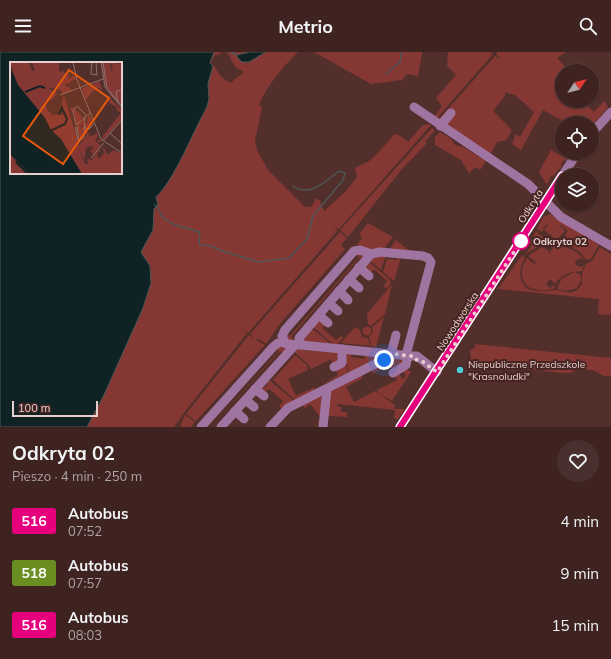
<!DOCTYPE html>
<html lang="pl">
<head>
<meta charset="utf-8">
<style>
  body { margin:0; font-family:Mulish,sans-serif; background:#492f2d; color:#f1f3f6; height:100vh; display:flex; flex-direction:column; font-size:15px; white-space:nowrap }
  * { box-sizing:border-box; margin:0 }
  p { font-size:13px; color:#ada4a5 }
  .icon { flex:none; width:22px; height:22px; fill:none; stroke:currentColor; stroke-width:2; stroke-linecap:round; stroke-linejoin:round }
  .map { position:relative; height:375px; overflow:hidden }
  .sheet { display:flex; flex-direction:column; background:#3e2320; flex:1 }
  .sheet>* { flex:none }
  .badge { padding:0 8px; border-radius:3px; font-size:14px; line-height:26px }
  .needle { width:26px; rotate:55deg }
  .buttons { position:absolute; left:555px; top:12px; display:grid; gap:8px }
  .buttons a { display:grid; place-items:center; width:44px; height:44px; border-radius:50%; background:#3e2320; box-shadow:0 1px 3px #0004,0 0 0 1px #57403e; font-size:20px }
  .scale { position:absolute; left:12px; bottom:10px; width:86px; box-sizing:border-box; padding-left:4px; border:2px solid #e6cfcd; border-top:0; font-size:11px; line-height:14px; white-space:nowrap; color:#e6cfcd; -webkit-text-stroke:3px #462522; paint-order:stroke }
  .you { position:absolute; width:20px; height:20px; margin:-10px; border:3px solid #fff; border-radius:50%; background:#1a73e8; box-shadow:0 0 0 6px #1a73e833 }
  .map>.badge { position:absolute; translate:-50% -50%; box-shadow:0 0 0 2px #fff }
  .round { display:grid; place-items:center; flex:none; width:42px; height:42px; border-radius:21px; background:#492f2d }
  .overview { display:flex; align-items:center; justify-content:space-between; height:68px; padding:0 12px }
  h1 { font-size:19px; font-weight:700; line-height:30px }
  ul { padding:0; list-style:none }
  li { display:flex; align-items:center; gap:12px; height:52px; padding:0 12px }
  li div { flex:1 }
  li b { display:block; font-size:15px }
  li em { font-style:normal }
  li .badge { min-width:44px; font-weight:700; text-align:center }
  header { display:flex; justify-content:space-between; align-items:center; height:52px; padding:0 12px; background:#3e2320; font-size:18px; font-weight:700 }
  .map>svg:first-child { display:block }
  .green { fill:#853833 }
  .water { fill:#0f2224; stroke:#505657; fill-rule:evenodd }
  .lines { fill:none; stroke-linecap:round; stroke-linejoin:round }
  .stream { stroke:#505657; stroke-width:1.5 }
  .minor { stroke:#a074a0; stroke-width:9 }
  .line-casing { stroke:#fff; stroke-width:9 }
  .line { stroke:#e6007e; stroke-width:6 }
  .walk { stroke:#e6cfcd; stroke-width:4; stroke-dasharray:0 7.2 }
  .stop-dot { fill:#fff; stroke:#e6007e; stroke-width:2 }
  .poi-dot { fill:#52cbd9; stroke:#462522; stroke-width:1.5 }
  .labels { text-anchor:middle; stroke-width:4; stroke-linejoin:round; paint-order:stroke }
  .street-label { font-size:10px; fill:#e6cfcd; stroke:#462522 }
  .stop-label { font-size:10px; font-weight:bold; fill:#e6cfcd; stroke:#462522; text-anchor:start }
  .poi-label { font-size:10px; fill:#e6cfcd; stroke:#462522; text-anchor:start }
  .inset-river { fill:none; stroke:#0f2224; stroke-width:2 }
  .inset-road { fill:none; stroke:#8d6f6c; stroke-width:1 }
  .view { fill:#e8590c; fill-opacity:0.15; stroke:#e8590c; stroke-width:2 }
  .inset-edge { fill:none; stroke:#e6cfcd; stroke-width:2 }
</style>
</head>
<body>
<header><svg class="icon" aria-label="menu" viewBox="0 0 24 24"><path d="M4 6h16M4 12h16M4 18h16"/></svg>Metrio<svg class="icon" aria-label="search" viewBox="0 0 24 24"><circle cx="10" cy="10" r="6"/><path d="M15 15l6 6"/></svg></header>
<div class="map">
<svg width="611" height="375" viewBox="0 0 611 375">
  <rect width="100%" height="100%" fill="#522f2b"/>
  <g class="green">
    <path d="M206,0H222L219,3H215L210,12L213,14H215C218,23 223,27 231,31L236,26L243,22V19L236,16L227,0H298C283,15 267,33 259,53L262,55L255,89L257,98L268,118L305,155L312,154L316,146L320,149L324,159L346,139L357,125L355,116L371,108L395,82L399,83L408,90L422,74L428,72L431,73L339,177L332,172L338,178L248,281L240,275L247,281L184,361L176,355L184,361L174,375H87L131,206Z"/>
    <path d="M314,0H422V2L418,24L407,22L402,28L371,32Z"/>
    <path d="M448,0H490L493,2L437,66L435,64L442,54L436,46L456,23L447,14Z"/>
    <path d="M498,0H566L557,6L569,19H562V31L556,30L555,34L559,38L562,37V49H582L594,60L604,49L608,55L592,74V71H567L543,58L521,98L512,92L516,82L520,85L534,60L515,43L505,40V44L493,59L512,78L506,88L497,90L490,103L439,67L495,4L502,8L496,2Z"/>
    <path d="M432,76L435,78L425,90L427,91L402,117L348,185L340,178Z"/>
    <path d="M440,80L451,87L455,93L463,95L486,109L480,118L476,115L469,121L461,108L435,93V85Z"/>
    <path d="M551,98L567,107L566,109L564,108L561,112L562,114L553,124L551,123L547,133L539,120Z"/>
    <path d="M550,162L599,193L591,207L586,208L581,201L573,196L565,183L568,179L558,171L565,179L557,188L544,178L548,173L547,172L543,177V180L537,177L543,165Z"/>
    <path d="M368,171L393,185L385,195L386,199L361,196L362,194L357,193L362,186L359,182Z"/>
    <path d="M536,179L551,192L539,194L525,202L532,193L530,191Z"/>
    <path d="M340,180L347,186L341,193L345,197L279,273L266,292L259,287L256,288L265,293L196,369L186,362L249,283L255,287L250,282Z"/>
    <path d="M544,181L557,190L564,184L569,193L554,192Z"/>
    <path d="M396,188L411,200L388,199Z"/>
    <path d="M554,194C565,194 578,198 584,208L581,206L575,209L576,213L580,215L584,213L582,219C570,220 563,221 555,232L550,227L546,232L550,236L554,233L555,236C546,240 535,239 527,234C519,225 521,216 527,206L534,212L536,210L528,204L542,195L549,199V202Z"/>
    <path d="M600,195L611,202V263L598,262L599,247L498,237L522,203L525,206C519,216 518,226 526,236C535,240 544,240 554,238C564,237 572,247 582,232V221L586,212L593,208Z"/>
    <path d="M357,201L364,204V208L360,205L291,285L294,288L288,289L286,281L290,284L359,205L356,202Z"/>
    <path d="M386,203L381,218L369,208L372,204Z"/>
    <path d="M398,204L400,208L394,229L383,220L387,207L397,208Z"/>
    <path d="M368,209L390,228L391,231L387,236L383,235L387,229L374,217L370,222L364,214Z"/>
    <path d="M575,220L581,223V229L577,236L565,239L557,237L562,226Z"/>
    <path d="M392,232L385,262L371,274L368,272L367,262Z"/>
    <path d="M384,265L376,295L371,294L369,285L373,280L372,275Z"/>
    <path d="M318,268L326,272L322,276L336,288L341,284L343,286L337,293H334L313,275Z"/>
    <circle cx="367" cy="279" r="4.5"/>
    <path d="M355,275L360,278L362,285L368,286L370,294L341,291Z"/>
    <path d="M310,278H314L331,292L304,290L303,285Z"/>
    <path d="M475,292L611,306V324H604L593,318L576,317L571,321H562L471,310L470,298L475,296Z"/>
    <path d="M280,293L286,296L284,302L280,299L211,375L279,299L276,296Z"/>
    <path d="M295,297L338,301V309L333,312L331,307L311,317L308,312L293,299Z"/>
    <path d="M347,302H351V305L364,307L366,302L380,304V307L349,321L345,306Z"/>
    <path d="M295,303L307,313L308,318L288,327L296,344L315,335L312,342L296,349L273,328Z"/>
    <path d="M391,307H403L404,310L392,317L389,313L372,322V316Z"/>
    <path d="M345,309L348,321L321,333L338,323L336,318Z"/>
    <path d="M406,317L411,320L392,349L378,341L377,338L397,328L395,323L399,321L402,327L406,324L403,319Z"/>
    <path d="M361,323L363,326L346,335L354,350L375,339L395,353V357H405L398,367L394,366L395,358L337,352V354L341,355V360H347V365L328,364L326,359L332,337Z"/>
    <path d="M268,327L294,349L282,358L279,354L283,349L269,337L264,342L261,339L262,334L264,336L268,332L265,330Z"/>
    <path d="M319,343L324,347L323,373L321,375L317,371L322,367L310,352L305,356L302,352Z"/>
    <path d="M185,363L195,370L191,375H180Z"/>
  </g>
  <g class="water">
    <path d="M0,0H214L210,11L213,14L208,32L209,46L207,55C194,78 174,129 156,145L158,153L154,157L153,178L141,200L150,214L151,231L143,256L104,343L87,375H0ZM11,11H121V121H11Z"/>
    <path d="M250,0H266L249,10H242L237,5V3Z"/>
  </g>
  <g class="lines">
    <g class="stream">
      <path d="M231,0L237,3"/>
      <path d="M386,22L400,10L402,0"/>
      <path d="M155,153C159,156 160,161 162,164C171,175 187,175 199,180L200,184L199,191L200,193L212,194L219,198L258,210L289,206L307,187L313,164L343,128L345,121L339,119C326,129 310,146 293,134"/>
    </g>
    <g class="minor">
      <path d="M414,55L528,132L561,165L611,194"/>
      <path d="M440,74L451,61"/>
      <path d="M592,81L611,60"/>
      <path d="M563,123L577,101"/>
      <path d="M359,215L369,224"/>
      <path d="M349,227L359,236"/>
      <path d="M339,239L348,248"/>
      <path d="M329,251L338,259"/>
      <path d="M319,263L328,271"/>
      <path d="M301,293L286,292L282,284L285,278L354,199L360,198L371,202"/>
      <path d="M391,302L396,283"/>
      <path d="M406,303L431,210L428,206L423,204L380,200L371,202L299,286L301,293L411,304H417L437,320"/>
      <path d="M334,315L342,311V297"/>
      <path d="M393,321L406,313L408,304"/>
      <path d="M255,337L264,344"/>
      <path d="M246,348L254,355"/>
      <path d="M235,359L244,367"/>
      <path d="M201,375L273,295L278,291L284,290"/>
      <path d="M221,375L295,293"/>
      <path d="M270,375L288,356L393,303"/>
      <path d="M323,375L327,337"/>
      <path d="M400,375L562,124"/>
    </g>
  </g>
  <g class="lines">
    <defs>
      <path id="line" d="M400,375L562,124"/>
    </defs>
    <use href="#line" class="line-casing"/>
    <use href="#line" class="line"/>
    <path class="walk" d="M384,308L394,302L411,304L413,307L422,309L437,320L521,189"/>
  </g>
  <circle class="stop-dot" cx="521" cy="189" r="8"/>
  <circle class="poi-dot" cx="460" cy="318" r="4"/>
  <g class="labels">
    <g class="street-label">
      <text transform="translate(530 154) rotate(-58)" y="4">Odkryta</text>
      <text transform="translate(457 269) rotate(-57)" y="4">Nowodworska</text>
    </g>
    <g class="stop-label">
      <text x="533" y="193">Odkryta 02</text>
    </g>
    <g class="poi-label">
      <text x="468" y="316">Niepubliczne Przedszkole<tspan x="468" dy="12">"Krasnoludki"</tspan></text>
    </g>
  </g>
  <g transform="translate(10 10)">
    <rect width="112" height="112" fill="#522f2b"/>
    <path d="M0,0H19L22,9H25L22,0H49V10L54,9L56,14L60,12L58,17L65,13L66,17L60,20L63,25L60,21L55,22L56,25H60L61,29L53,32L50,27L38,26L47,31L44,36L35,41L38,49L43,53H53L52,38L54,33L69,83L77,73H74L70,79L64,51L59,47L65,45L64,47L73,55L69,60H72L70,67L73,65L71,59L76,53L74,59L77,62L78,52L82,58L77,66L79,67L84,62L79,67H77L78,72L81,70L78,75L86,72V69L88,74L85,78L87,80L90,77L92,80H87L91,84L81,95L83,91L80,90L84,84L77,85V88L75,86V98L69,87L75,102H79L77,99L80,96L81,99L83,95H85L84,93L89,88L92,91L88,89L87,94L89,97L95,90L92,87L94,86L98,93L104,88L112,92V112L107,110V112H72L66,106V104L52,80L39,70L36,59L31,58L24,46L21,49L17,45L22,41L8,23ZM92,0H100L101,9L103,8L101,0L110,2L112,0V43L102,35L94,19L97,18L94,19ZM89,19L93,29L89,26L84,28L76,38L72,27ZM99,35L112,48V57L93,78L92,75L111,51L106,47L107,45L99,41ZM0,92L6,100L20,112H0Z" fill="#853833"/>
    <path d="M0,6L8,23L35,56L41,68L51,77L72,112H20L1,93Z" fill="#0f2224"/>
    <path class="inset-river" d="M15,30L30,24L35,26M40,69L55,62L57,57L52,46L49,52M6,100L18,112"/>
    <path class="inset-road" d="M63,0L67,18L91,77L112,91M82,0L81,12L87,13M86,0L87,13M91,0L95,25L112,46M93,0L97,26L112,44M50,33L93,17M108,41L106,29L112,28M76,53L67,44L63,49L66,63L80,51M74,64L78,68L84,62M65,65L69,81L67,64M100,71L112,82M70,79L74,75L75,54M93,79L112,58M81,96L94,81"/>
    <path class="view" d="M59,8L99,36L53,102L13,74Z"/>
    <rect width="112" height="112" class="inset-edge"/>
  </g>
</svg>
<div class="buttons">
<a><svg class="needle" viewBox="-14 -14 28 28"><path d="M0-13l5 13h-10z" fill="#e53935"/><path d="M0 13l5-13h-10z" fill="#ada4a5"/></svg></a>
<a><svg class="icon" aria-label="locate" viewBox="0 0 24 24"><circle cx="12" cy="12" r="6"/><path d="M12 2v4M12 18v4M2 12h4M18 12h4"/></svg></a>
<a><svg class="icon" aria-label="layers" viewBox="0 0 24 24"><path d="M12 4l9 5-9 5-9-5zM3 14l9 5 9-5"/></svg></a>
</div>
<div class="scale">100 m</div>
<div class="you" style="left:384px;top:308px"></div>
</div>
<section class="sheet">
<div class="overview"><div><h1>Odkryta 02</h1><p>Pieszo · 4 min · 250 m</p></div><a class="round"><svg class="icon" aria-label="heart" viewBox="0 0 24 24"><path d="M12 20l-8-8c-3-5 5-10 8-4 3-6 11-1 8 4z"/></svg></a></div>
<ul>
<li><span class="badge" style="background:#e6007e;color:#fff">516</span><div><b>Autobus</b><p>07:52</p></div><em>4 min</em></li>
<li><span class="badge" style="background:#6b8e23;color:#fff">518</span><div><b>Autobus</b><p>07:57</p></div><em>9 min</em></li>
<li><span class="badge" style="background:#e6007e;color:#fff">516</span><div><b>Autobus</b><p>08:03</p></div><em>15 min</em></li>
</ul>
</section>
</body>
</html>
